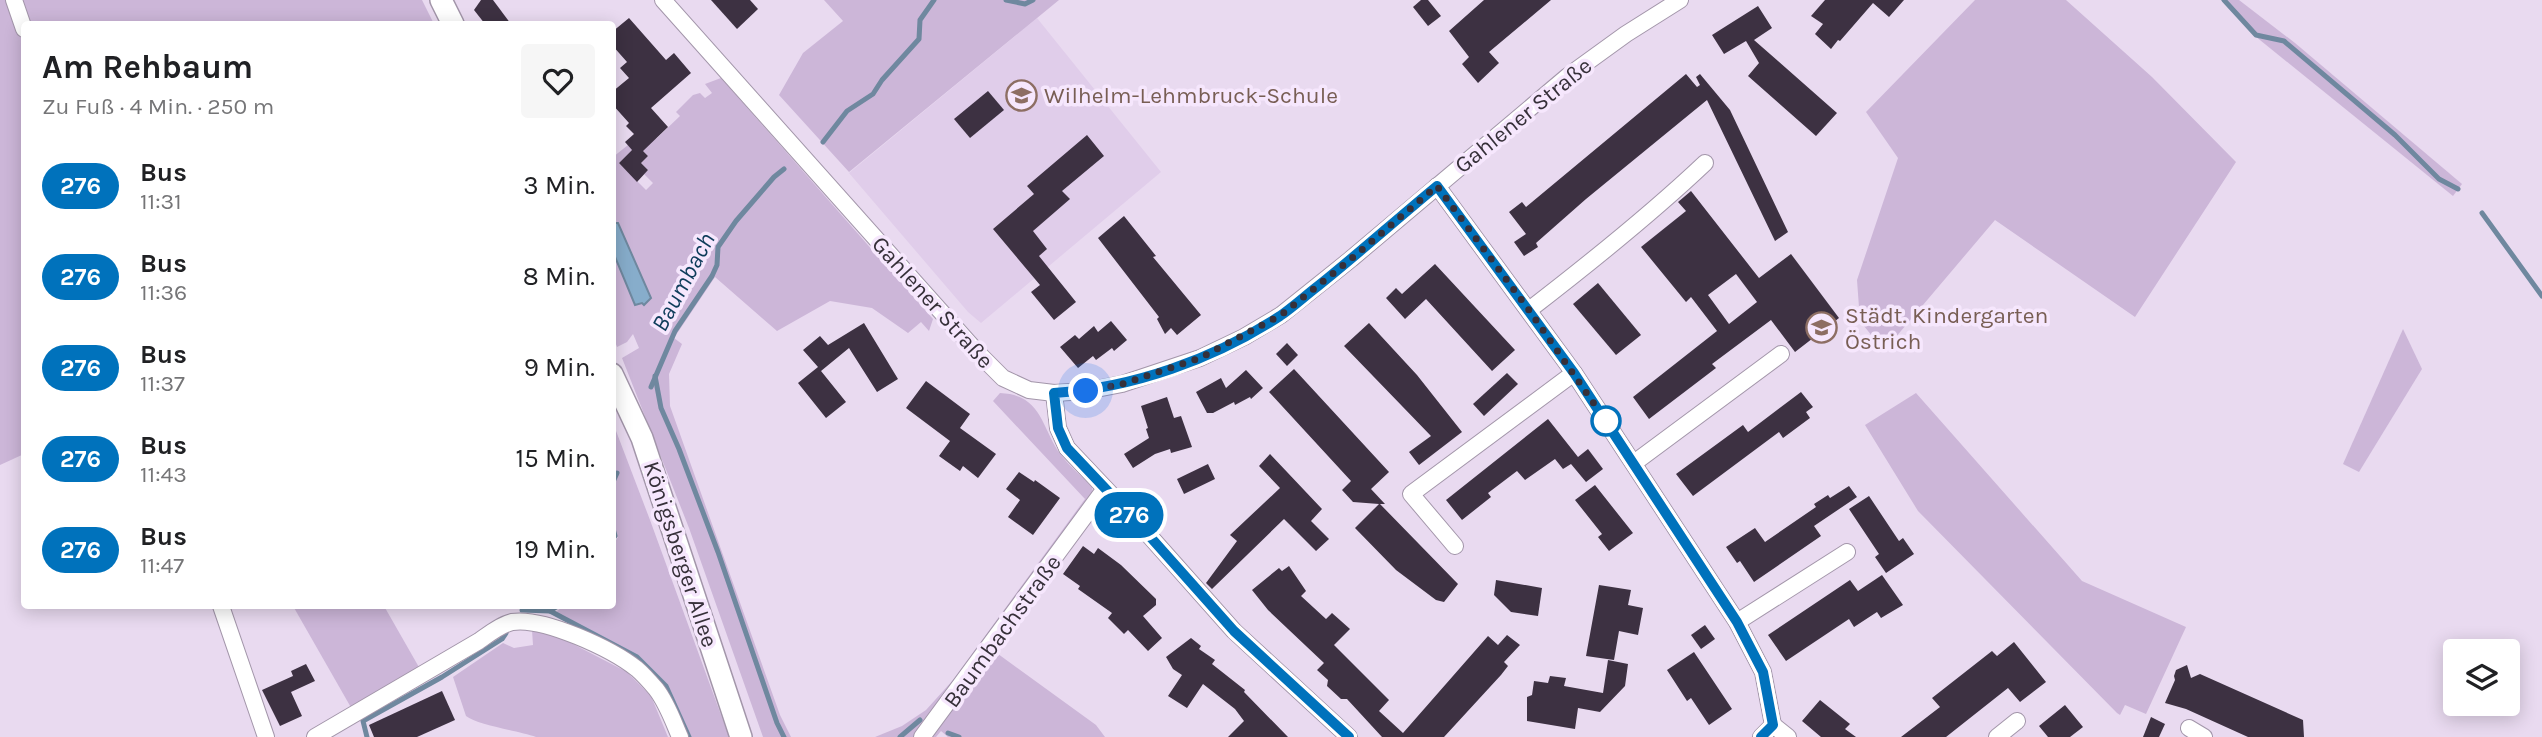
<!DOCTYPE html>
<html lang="de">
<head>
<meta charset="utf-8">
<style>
  body { margin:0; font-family:Karla,sans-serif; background:#f6f6f6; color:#202124; height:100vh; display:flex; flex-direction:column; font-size:26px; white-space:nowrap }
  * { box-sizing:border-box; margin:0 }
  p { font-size:23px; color:#757577 }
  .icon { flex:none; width:38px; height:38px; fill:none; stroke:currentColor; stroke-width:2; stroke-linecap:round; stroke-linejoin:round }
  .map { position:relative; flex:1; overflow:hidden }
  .sheet { position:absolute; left:21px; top:21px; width:595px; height:588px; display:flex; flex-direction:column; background:#fff; border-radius:7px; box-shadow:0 4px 18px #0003 }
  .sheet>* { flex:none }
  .badge { padding:0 14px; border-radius:23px; font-size:24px; line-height:46px }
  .controls { position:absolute; left:2443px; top:639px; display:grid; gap:14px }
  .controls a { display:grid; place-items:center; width:77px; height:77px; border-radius:7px; background:#fff; box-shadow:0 4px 18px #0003; font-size:35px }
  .you { position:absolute; width:35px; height:35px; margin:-18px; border:5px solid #fff; border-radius:50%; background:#1a73e8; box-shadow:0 0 0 10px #1a73e833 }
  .map>.badge { position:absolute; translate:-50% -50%; box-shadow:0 0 0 4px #fff }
  .round { display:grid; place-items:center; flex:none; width:74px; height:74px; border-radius:7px; background:#f6f6f6 }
  .headline { display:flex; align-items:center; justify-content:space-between; height:119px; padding:0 21px }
  h1 { font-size:33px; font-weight:700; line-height:52px }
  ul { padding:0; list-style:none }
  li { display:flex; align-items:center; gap:21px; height:91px; padding:0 21px }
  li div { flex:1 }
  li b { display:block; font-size:26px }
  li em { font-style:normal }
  li .badge { min-width:77px; font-weight:700; text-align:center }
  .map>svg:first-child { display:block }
  .built { fill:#e0cdea }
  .green { fill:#ccb6d8 }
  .water { fill:#87adcb; stroke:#6f889f; stroke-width:2 }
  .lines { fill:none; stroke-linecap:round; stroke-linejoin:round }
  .stream { stroke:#6f889f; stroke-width:5 }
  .building { fill:#3d3142; fill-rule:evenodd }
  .minor-casing { stroke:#a396aa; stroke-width:18 }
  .secondary-casing { stroke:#a396aa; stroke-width:24 }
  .minor { stroke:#fff; stroke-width:16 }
  .secondary { stroke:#fff; stroke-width:21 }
  .line-casing { stroke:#fff; stroke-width:16 }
  .line { stroke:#0072bc; stroke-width:10 }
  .walk { stroke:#363039; stroke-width:7; stroke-dasharray:0 12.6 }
  .stop-dot { fill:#fff; stroke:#0072bc; stroke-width:3.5 }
  .labels { text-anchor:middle; stroke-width:7; stroke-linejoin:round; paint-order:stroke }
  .education-label { font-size:23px; fill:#785e54; stroke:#f6e7fd; text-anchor:start }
  .street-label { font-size:23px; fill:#363039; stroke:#f6e7fd }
  .water-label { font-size:24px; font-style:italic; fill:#0e3c5a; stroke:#f6e7fd }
</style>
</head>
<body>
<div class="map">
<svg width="2542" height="737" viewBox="0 0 2542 737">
  <rect width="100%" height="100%" fill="#e9daf0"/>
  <path class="built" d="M1037,18L1161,172L981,323L968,312L849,173Z"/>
  <g class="green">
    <path d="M0,0H11L24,40V454L0,465Z"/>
    <path d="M19,0H422L434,24H28Z"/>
    <path d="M824,0H1059L849,172L779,95L803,53L843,21Z"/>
    <path d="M1975,0H2066L2152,77L2236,162L2135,317L1995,220L1884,351L1860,321L1857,280L1898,158L1866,112Z"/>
    <path d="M2221,0H2239L2295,43L2462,184L2453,196L2255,36Z"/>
    <path d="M721,78L933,319L929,331L921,322L908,333L872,308L830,301L777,331L715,277L674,338L682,344L669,374L670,406L780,715L791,737H763L689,528L622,358L639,348L633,334L627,342L617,347L613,336V157L628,145L632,150L619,163L646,190L653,183L644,174L648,170L641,163L648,156L640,148L657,138L680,116L676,112L693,95L700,93L705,98L712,93L705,84Z"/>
    <path d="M2403,329L2422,369L2359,472L2343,464Z"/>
    <path d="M1000,393C1043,395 1041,428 1061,455C1070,467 1082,476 1092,487L1093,492L916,737H875L902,726L926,710L953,680L1085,499L993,401Z"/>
    <path d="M1916,393L2082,581L2186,627L2146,714L2125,705L2120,715L2117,713L1918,511L1865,425Z"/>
    <path d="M613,423L650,520L729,737H691L667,685L638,656L554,613L564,606H612L613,545L618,537H612Z"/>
    <path d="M293,606H384L420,669L353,711Z"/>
    <path d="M532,630L548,631L627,672L651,696L668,737H536C519,731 477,725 466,716L453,677L503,643L514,648L533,645Z"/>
    <path d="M994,651L1096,725L1105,737H948L941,731L936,737H930Z"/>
  </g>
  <path class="water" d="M613,223H618L651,298L644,305L642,303L635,305L613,252Z"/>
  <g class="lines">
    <g class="stream">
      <path d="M1006,0L1025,4L1033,0"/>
      <path d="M2224,0L2256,35L2284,41L2395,135L2439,179L2458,189"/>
      <path d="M823,142L847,111L873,94L882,80L919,39L920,20L934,0"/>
      <path d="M2482,213L2542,296"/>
      <path d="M655,376L661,408L679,449L718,552L777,723L784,737"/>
      <path d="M651,387L675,331L712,276L717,265L718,247L736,221L774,177L784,169"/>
      <path d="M612,484L617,473"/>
      <path d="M612,525L615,536L612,539"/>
      <path d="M522,610L550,611L558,606"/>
      <path d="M550,611L637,657L666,686L689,737"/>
      <path d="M948,733L959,737"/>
      <path d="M367,737L363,721L442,677L502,639L506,633"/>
      <path d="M900,737L920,720"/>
    </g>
  </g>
  <g class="building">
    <path d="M481,0H493L511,24H485L474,10Z"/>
    <path d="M711,0H750L758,9L737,29Z"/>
    <path d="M1421,0H1428L1441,16L1428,26L1413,7Z"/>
    <path d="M1484,0H1551L1489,52L1499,63L1478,83L1462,64L1469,57L1449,31Z"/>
    <path d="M1825,0H1904L1889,17L1873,3L1840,41L1838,40L1831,49L1815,34L1823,24L1811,16Z"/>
    <path d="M1758,6L1772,28L1754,40L1837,113L1816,136L1748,76L1759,63L1746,41L1724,54L1712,35Z"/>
    <path d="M629,18L666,60L674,53L691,73L651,108L668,127L643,151L648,156L641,163L648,170L637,182L619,163L632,150L625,142L634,134L626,126L629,123L612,104V92L629,78L620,68L627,62L612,45V32Z"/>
    <path d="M1686,74L1697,87L1700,85L1696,77L1700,74L1730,110L1788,232L1775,241L1707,100L1586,199L1536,243L1538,247L1524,256L1514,242L1526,234L1509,212L1522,202L1526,207Z"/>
    <path d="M988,91L1004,110L970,138L954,119Z"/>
    <path d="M1087,135L1104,156L1062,191L1070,199L1033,231L1047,249L1039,256L1076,302L1054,320L1031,292L1040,285L993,229L1034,194L1027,186Z"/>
    <path d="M1691,191L1759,278L1791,254L1839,318L1795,352L1771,320L1712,364L1716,368L1649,419L1633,397L1717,331L1691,297L1686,302L1641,247L1686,211L1678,202ZM1736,274L1757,302L1729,324L1708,295Z"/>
    <path d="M1124,216L1156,256L1153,257L1201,315L1177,335L1171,328L1165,334L1157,319L1159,317L1098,238Z"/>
    <path d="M1435,264L1515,350L1492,371L1426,299L1405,319L1386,298L1396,288L1402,294Z"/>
    <path d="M1598,283L1641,335L1616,355L1573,304Z"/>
    <path d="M1111,321L1127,340L1114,351L1112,348L1096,360L1093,356L1078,368L1060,347L1075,335L1079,339L1094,326L1098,332Z"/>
    <path d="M864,323L898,379L877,392L849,348L821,371L846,402L826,418L798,383L818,367L803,350L820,336L828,345Z"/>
    <path d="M1369,323L1417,375L1462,432L1419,465L1409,452L1431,436L1344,346Z"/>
    <path d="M1287,343L1298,355L1287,366L1276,354Z"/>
    <path d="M1294,369L1389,472L1371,489L1385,504H1380L1458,584L1444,602L1436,600L1396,570L1355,528L1379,504L1353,502L1342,490L1351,481L1269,392Z"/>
    <path d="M1246,370L1263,388L1251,399L1250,397L1235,405L1234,402L1213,413H1207L1196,392L1221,378L1226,388Z"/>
    <path d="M1507,373L1518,384L1484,416L1473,404Z"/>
    <path d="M926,381L970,414L960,428L996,454L978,478L963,466L960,471L939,456L950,441L906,408Z"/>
    <path d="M1801,392L1813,407L1806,412L1810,418L1783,438L1779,432L1693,496L1676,474L1743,425L1748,432Z"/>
    <path d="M1167,397L1174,418L1181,416L1192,447L1171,453L1170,449L1155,454L1133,468L1124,454L1149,438L1146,429L1148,428L1141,406Z"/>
    <path d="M1548,419L1578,457L1588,449L1603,469L1586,482L1571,464L1563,469L1555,459L1525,480L1517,471L1488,493L1491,497L1462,520L1446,500Z"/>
    <path d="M1270,454L1322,509L1311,521L1329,539L1316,551L1284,519L1212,589L1206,583L1237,541L1230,535L1280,488L1259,466Z"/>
    <path d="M1208,464L1215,479L1184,494L1177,479Z"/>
    <path d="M1019,472L1034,482L1035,480L1060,498L1033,535L1008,517L1020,500L1006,489Z"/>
    <path d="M1595,485L1633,533L1609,551L1598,537L1602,534L1575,500Z"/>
    <path d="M1849,486L1857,497L1814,526L1821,536L1754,582L1740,561L1737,563L1726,547L1755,528L1765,542L1816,507L1814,504L1828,495L1830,498Z"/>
    <path d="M1869,496L1899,541L1903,538L1914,554L1886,573L1875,557L1879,554L1849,509Z"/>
    <path d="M1083,546L1094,554L1098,548L1121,565L1156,599V605L1143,616L1162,638L1148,651L1128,630L1124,634L1108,618L1112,613L1078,589L1080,586L1063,574Z"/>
    <path d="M1289,566L1306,591L1301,596L1326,619L1332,613L1350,629L1334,645L1389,700L1379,711L1403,733L1488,636L1498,645L1507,635L1520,645L1504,662L1508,666L1501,675L1444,737H1382L1347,699H1341L1327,686L1328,680L1317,670L1324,663L1268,610L1252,590L1279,568L1282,571Z"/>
    <path d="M1882,575L1903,605L1881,618L1877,612L1854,627L1849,619L1786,661L1768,635L1850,580L1858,591Z"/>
    <path d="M1496,580L1542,588L1538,616L1511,612L1494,595Z"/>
    <path d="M1599,585L1631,590L1628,605L1643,608L1638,635L1619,631L1614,660L1586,656Z"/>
    <path d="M1705,625L1715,639L1701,649L1691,635Z"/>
    <path d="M1191,638L1201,646L1199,649L1215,660L1212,664L1245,690L1244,692L1288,737H1228L1244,721L1235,709L1203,684L1187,708L1168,696L1182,675L1173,669L1166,657Z"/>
    <path d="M2014,642L2046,682L2020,702L2008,688L1946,737H1901L1940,707L1932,698L1992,651L1997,656Z"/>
    <path d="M1694,652L1732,709L1709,725L1691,698L1687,701L1667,670Z"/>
    <path d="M1608,660L1628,664L1625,686L1600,712L1578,708L1575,729L1527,721V697L1532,695L1534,681L1548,683L1550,676L1566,678L1564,686L1603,693Z"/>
    <path d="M306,664L315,681L291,692L302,716L280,726L262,690L293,676L291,671Z"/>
    <path d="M2187,665L2191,678L2200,674L2303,720L2304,737H2248L2186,709L2165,703L2175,680L2174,676L2176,670Z"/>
    <path d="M442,691L455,720L417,737H374L369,725Z"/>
    <path d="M1820,700L1850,724L1845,729L1856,737H1821L1802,721Z"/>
    <path d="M2065,705L2083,727L2070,737H2048L2039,726Z"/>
    <path d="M2151,717L2165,724L2159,737H2143Z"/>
  </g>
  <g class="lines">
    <defs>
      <g id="minor">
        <path d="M14,0L24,29"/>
        <path d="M663,0L977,352L1003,378L1029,390L1054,393L1086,391L1122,384L1200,358L1244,337L1281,315L1351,259L1568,76L1626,34L1680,0"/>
        <path d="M1437,186L1574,373L1737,622L1763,672L1773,725L1761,737"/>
        <path d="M1529,310C1590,263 1649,216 1705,163"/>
        <path d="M1054,393L1058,428L1067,448L1139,524L1234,631L1349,737"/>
        <path d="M1634,463L1781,354"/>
        <path d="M1455,546L1411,494L1574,373"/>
        <path d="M221,606L266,737"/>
        <path d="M1737,622L1847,552"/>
        <path d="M1773,725L1788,737"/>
        <path d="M2189,728L2204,737"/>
        <path d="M315,737L479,641C489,634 500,625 512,622C544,617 612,649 637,669C644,675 650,682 656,689C667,703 673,721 680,737"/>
        <path d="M922,737L1104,490"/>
        <path d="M1997,737L2017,721"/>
      </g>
      <g id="secondary">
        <path d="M441,0L453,24"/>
        <path d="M612,374L642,438L741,737"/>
      </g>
    </defs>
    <use href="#minor" class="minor-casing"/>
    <use href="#secondary" class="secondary-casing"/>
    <use href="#minor" class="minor"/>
    <use href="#secondary" class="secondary"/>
  </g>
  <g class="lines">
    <defs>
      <path id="line" d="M1349,737L1234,631L1137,522L1067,448L1058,428L1054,393C1133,388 1214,359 1280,316C1293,307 1305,296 1318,286C1358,254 1397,219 1437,186L1574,373L1737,622L1763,672L1773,725L1761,737"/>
    </defs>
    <use href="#line" class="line-casing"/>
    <use href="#line" class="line"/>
    <path class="walk" d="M1086,391L1122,384L1200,358L1281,315L1351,259L1437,186L1529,310L1606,421"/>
  </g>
  <defs>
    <symbol id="school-ring" viewBox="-11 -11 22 22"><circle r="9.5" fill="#f6e7fd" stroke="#8d6e63" stroke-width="1.5"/><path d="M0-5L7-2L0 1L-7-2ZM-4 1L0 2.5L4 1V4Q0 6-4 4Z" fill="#8d6e63"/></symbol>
  </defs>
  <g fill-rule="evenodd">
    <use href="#school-ring" x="1004" y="78" width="35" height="35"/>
    <use href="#school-ring" x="1804" y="310" width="35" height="35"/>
  </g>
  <circle class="stop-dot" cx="1606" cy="421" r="14"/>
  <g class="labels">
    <g class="education-label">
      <text x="1044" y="103">Wilhelm-Lehmbruck-Schule</text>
      <text x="1845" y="323">Städt. Kindergarten<tspan x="1845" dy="26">Östrich</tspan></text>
    </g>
    <g class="street-label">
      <text transform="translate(1523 115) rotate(-39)" y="8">Gahlener Straße</text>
      <text transform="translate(933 302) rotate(48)" y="8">Gahlener Straße</text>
      <text transform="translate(681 554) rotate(72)" y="8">Königsberger Allee</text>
      <text transform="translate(1002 631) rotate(-54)" y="8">Baumbachstraße</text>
    </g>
    <g class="water-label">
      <text transform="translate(683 282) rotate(-62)" y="8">Baumbach</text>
    </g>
  </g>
</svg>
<div class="controls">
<a><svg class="icon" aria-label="layers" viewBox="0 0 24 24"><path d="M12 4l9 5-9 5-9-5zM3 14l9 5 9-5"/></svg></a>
</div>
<div class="you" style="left:1086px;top:391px"></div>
<b class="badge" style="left:1129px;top:515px;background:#0072bc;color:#fff">276</b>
<section class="sheet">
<div class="headline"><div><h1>Am Rehbaum</h1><p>Zu Fuß · 4 Min. · 250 m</p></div><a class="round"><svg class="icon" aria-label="heart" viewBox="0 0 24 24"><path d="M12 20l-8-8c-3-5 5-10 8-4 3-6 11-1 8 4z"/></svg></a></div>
<ul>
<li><span class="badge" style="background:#0072bc;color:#fff">276</span><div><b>Bus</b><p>11:31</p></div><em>3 Min.</em></li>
<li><span class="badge" style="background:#0072bc;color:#fff">276</span><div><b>Bus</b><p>11:36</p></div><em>8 Min.</em></li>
<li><span class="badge" style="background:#0072bc;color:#fff">276</span><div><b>Bus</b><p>11:37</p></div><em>9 Min.</em></li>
<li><span class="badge" style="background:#0072bc;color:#fff">276</span><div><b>Bus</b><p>11:43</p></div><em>15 Min.</em></li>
<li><span class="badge" style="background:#0072bc;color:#fff">276</span><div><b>Bus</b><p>11:47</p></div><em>19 Min.</em></li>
</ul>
</section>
</div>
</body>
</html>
